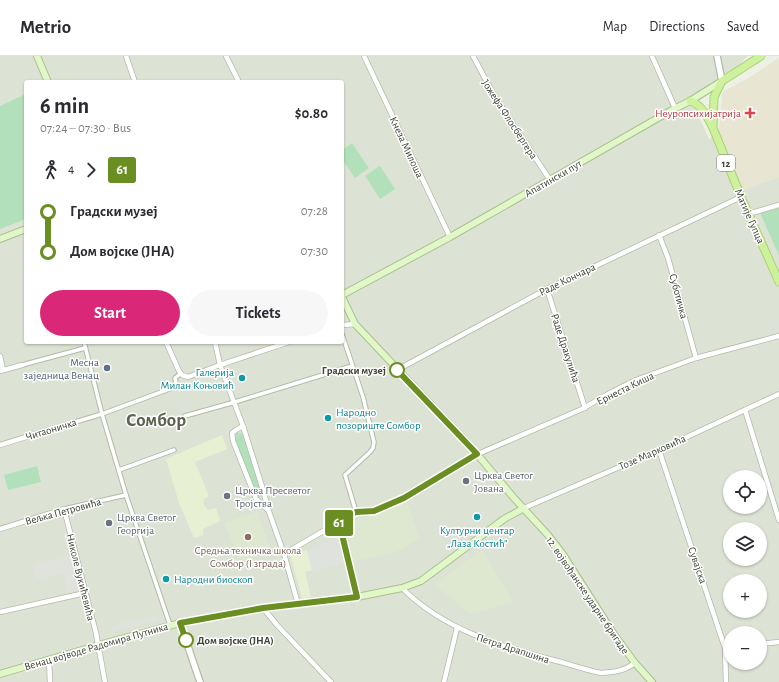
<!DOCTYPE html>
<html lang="en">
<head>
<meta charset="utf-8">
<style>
  body { margin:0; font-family:"Alegreya Sans",sans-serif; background:#f7f7f7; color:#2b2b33; height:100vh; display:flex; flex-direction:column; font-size:15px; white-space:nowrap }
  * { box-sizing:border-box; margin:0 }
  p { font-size:13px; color:#7c7c81 }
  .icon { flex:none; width:22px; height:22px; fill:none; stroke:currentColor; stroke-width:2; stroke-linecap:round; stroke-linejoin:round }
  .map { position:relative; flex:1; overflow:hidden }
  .side { position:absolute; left:24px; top:24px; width:320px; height:264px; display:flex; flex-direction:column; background:#fff; border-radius:4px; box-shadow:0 1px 3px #0004 }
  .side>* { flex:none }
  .badge { padding:0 8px; border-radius:3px; font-size:14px; line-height:26px }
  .controls { position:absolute; left:723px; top:414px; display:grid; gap:8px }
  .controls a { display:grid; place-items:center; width:44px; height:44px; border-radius:50%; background:#fff; box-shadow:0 1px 3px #0004; font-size:20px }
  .map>.badge { position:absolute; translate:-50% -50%; box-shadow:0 0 0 2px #fff }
  .legs { display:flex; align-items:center; gap:6px; height:44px; padding:0 16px; font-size:13px }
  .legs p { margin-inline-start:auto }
  .headline { display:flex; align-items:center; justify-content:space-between; height:68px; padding:0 16px }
  h1 { font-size:22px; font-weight:700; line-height:30px }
  .cta { display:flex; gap:8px; margin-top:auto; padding:8px 16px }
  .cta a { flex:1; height:46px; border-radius:24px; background:#db2777; color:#fff; font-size:16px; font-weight:700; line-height:46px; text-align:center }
  .cta a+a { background:#f7f7f7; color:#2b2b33 }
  ul { padding:0 16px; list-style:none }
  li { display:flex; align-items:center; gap:14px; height:40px; font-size:15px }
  li i { display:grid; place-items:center; width:6px; height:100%; margin:0 5px; background:currentColor }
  li i::after { content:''; width:10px; height:10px; margin:-5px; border:3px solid; border-radius:50%; background:#fff }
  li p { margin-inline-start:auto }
  li:first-child i { background:linear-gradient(#0000 50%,currentColor 0) }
  li:last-child i { background:linear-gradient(currentColor 50%,#0000 0) }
  header { display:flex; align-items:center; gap:24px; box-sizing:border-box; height:56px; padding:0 20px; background:#fff; border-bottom:1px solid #e1e1e2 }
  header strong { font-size:19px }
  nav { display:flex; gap:22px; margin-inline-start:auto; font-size:14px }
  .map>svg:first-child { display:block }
  .residential { fill:#dde3d4; fill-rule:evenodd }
  .commercial { fill:#e7f0d2 }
  .education { fill:#dee8d1 }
  .medical { fill:#e9e5d3 }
  .green { fill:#b2e0ba }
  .parking { fill:#e0e2dd }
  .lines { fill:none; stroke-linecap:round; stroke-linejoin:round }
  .pedestrian-casing { stroke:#b4baa9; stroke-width:5.5 }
  .minor-casing { stroke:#b4baa9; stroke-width:6 }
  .tertiary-casing { stroke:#b4baa9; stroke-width:8 }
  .secondary-casing { stroke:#aabf91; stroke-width:8 }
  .primary-casing { stroke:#aad46f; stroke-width:9 }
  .pedestrian { stroke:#fff; stroke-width:3.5 }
  .minor { stroke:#fff; stroke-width:4.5 }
  .tertiary { stroke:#fff; stroke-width:5.5 }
  .secondary { stroke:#e1f7c8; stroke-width:6 }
  .primary { stroke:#cdf19d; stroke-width:7 }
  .line-1-casing { stroke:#fff; stroke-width:9 }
  .line-1 { stroke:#6b8e23; stroke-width:6 }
  .health-dot { fill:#e0444e; stroke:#fff; stroke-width:1.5 }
  .service-dot { fill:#5c6f8a; stroke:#fff; stroke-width:1.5 }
  .stop-1-dot { fill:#fff; stroke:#6b8e23; stroke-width:2 }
  .culture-dot { fill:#0f9aa8; stroke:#fff; stroke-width:1.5 }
  .worship-dot { fill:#6b7280; stroke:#fff; stroke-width:1.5 }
  .education-dot { fill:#8d6e63; stroke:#fff; stroke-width:1.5 }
  .labels { text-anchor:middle; stroke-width:3; stroke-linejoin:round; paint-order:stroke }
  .shield { fill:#fff; stroke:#787b72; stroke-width:1 }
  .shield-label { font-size:10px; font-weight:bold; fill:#3e4235 }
  .health-label { font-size:11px; fill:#be3a42; stroke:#fff; text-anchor:end }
  .street-label { font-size:11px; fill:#3e4235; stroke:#fff }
  .service-label { font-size:11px; fill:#4e5e75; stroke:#fff; text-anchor:end }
  .stop-label { font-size:11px; font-weight:bold; fill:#3e4235; stroke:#fff; text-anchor:end }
  .culture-label { font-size:11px; fill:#0d838f; stroke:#fff; text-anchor:start }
  .worship-label { font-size:11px; fill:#5b616d; stroke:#fff; text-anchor:start }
  .education-label { font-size:11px; fill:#785e54; stroke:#fff }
  .town-label { font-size:19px; font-weight:bold; fill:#5d634e; stroke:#fff }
</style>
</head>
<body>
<header>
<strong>Metrio</strong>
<nav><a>Map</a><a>Directions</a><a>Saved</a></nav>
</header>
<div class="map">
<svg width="779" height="626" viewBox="0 0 779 626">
  <rect width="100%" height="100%" fill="#ecf0e5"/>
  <path class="residential" d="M0,0H748L694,50L709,83L719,77L723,36L749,22L779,2V152L760,157L779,200V626H0ZM26,26H342V286H26ZM730,421H760V451H730ZM730,473H760V503H730ZM730,525H760V555H730ZM730,577H760V607H730Z"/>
  <g class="commercial">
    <path d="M222,379L227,393L195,406L208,438V441L204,443L203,448L208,454L216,452L220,465L203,473V479L194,482L179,447L166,403Z"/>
    <path d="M307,494L312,514L305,516L311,541L302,542L290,498Z"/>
  </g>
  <g class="education">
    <path d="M406,445L420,482L396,496L354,505L345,467L382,457Z"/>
    <path d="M257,456L271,495L240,507L225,467Z"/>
    <path d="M482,494L513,546L471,558L434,528Z"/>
  </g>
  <path class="medical" d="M779,2V121L745,134L719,77L723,36L749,22Z"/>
  <g class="green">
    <path d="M26,38V163L0,173V50Z"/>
    <path d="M352,87L369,112L355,122L342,103V94Z"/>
    <path d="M380,110L395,133L380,143L365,120Z"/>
    <path d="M779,152V200L760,157Z"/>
    <path d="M237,377L242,378L244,380L262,439L260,441H257L234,384Z"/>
    <path d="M37,410L41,426L8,434L4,419Z"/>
  </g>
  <g class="parking">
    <path d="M338,482L344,507L312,514L307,494Z"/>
    <path d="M70,499L78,534L68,536L63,517L36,523L33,508Z"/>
    <path d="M157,560L159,564L112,575V572L117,568Z"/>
  </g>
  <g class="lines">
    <defs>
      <g id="pedestrian">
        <path d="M342,278L363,341L374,386L373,392L370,396L345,419L356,456"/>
        <path d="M84,286L102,358L126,439L170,569"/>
        <path d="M22,309L85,292"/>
        <path d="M185,360L235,346L352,310"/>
        <path d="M55,372L102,358L172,332L176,327L175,322L180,318"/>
        <path d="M119,414L174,394"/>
        <path d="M64,453L126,439"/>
      </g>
      <g id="minor">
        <path d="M126,0L135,26"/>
        <path d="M226,0L239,26"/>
        <path d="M364,0L450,181"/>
        <path d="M473,0L495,41L550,124"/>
        <path d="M652,0L675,52"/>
        <path d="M748,158L779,149"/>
        <path d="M659,179L668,202L696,302"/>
        <path d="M547,233L585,352"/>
        <path d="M342,269L355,268"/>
        <path d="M166,286L179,315L182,319L188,321L220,309L289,286"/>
        <path d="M215,286L220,309L243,370L264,437L268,453L284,498L298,548"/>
        <path d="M0,300L3,314"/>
        <path d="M397,314L547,233L741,141"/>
        <path d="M0,315L22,309"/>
        <path d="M745,354L779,464"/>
        <path d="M243,370L236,374L232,377L233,385L256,443L267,453"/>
        <path d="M0,389L55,372"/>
        <path d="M659,394L725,592L726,626"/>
        <path d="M524,452L659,394L779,338"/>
        <path d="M339,466L357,541"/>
        <path d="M0,473L64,453L96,577L105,626"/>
        <path d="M284,498L356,456L374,455L404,442L471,401L582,353L608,338L636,324L696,302L779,280"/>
        <path d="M402,532C444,574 502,591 557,605C572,609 586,614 601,617C615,616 624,615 635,607"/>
        <path d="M263,552L277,569L331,626"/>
        <path d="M0,556L85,537"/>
        <path d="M760,588L779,586"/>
        <path d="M49,603L50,626"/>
        <path d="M444,626L457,572"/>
      </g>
      <g id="tertiary">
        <path d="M717,0L722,25"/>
        <path d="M180,567L200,626"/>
      </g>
      <g id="secondary">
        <path d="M37,0L48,26"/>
        <path d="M0,183L26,173"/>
        <path d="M342,239L450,181L672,54L690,45L722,25"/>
        <path d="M342,241L355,268L471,391L514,442L548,479L562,497L613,577L635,607L652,626"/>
        <path d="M0,618L106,587L180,567L263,552L357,541L402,532L421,525L504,463L524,452"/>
      </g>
      <g id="primary">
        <path d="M761,0L722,25L714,41L713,72L741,141L779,226"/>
        <path d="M690,45C701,48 707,60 712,70"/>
      </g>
    </defs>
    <use href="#pedestrian" class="pedestrian-casing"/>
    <use href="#minor" class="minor-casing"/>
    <use href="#tertiary" class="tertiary-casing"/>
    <use href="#secondary" class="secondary-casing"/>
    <use href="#primary" class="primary-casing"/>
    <use href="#pedestrian" class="pedestrian"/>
    <use href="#minor" class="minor"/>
    <use href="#tertiary" class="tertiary"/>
    <use href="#secondary" class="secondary"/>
    <use href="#primary" class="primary"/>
  </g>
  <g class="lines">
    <defs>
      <path id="line-1" d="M186,584L180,567L263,552L357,541L339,466L356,456L374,455L404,442L477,398L397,314"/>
    </defs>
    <use href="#line-1" class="line-1-casing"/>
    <use href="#line-1" class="line-1"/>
  </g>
  <path class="health-dot" d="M748 51h4v4h4v4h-4v4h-4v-4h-4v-4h4z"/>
  <circle class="service-dot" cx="107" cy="312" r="4"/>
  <g class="stop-1-dot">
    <circle cx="397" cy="314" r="7"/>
    <circle cx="186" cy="584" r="7"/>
  </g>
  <g class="culture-dot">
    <circle cx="242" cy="322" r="4"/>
    <circle cx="328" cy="362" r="4"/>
    <circle cx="477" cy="461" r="4"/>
    <circle cx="166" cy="523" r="4"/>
  </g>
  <g class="worship-dot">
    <circle cx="466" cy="425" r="4"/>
    <circle cx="227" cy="440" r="4"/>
    <circle cx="109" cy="467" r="4"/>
  </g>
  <circle class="education-dot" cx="248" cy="481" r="4"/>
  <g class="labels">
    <rect class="shield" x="717" y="99" width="18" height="16" rx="3"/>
    <g class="shield-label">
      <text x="726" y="111">12</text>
    </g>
    <g class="health-label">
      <text x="741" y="61">Неуропсихијатрија</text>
    </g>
    <g class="street-label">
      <text transform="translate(510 63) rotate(57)" y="4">Јожефа Флосбергера</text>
      <text transform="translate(407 91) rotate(65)" y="4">Кнеза Милоша</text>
      <text transform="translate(553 122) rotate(-30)" y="4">Апатински пут</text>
      <text transform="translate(750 160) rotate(66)" y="4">Матије Гупца</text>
      <text transform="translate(567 223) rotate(-26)" y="4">Раде Кончара</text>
      <text transform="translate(679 240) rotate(75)" y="4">Суботичка</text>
      <text transform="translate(566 292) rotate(72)" y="4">Раде Дракулића</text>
      <text transform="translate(625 332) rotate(-26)" y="4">Ернеста Киша</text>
      <text transform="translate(51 373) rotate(-17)" y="4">Читаоничка</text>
      <text transform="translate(652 396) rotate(-24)" y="4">Тозе Марковића</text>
      <text transform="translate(63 455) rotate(-15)" y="4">Вељка Петровића</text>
      <text transform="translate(698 509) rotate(71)" y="4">Сувајска</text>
      <text transform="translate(81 521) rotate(76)" y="4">Николе Вукићевића</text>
      <text transform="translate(588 539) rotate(56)" y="4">12. војвођанске ударне бригаде</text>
      <text transform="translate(96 590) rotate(-16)" y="4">Венац војводе Радомира Путника</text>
      <text transform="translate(513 592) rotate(18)" y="4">Петра Драпшина</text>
    </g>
    <g class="service-label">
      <text x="99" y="310">Месна<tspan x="99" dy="13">заједница Венац</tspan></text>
    </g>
    <g class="stop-label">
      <text x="386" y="318">Градски музеј</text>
      <text x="197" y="588" text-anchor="start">Дом војске (ЈНА)</text>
    </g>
    <g class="culture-label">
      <text x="234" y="320" text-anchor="end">Галерија<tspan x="234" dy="13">Милан Коњовић</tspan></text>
      <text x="336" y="360">Народно<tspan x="336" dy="13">позориште Сомбор</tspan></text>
      <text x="477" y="478" text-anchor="middle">Културни центар<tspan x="477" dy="13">„Лаза Костић”</tspan></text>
      <text x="174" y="527">Народни биоскоп</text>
    </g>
    <g class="worship-label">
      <text x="474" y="423">Црква Светог<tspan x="474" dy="13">Јована</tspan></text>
      <text x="235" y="438">Црква Пресветог<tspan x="235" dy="13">Тројства</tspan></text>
      <text x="117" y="465">Црква Светог<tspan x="117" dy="13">Георгија</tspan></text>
    </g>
    <g class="education-label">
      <text x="248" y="498">Средња техничка школа<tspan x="248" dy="13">Сомбор (I зграда)</tspan></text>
    </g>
    <g class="town-label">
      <text x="156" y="370">Сомбор</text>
    </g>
  </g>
</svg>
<div class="controls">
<a><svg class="icon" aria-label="locate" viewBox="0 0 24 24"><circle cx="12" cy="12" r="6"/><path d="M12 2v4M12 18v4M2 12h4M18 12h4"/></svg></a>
<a><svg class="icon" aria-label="layers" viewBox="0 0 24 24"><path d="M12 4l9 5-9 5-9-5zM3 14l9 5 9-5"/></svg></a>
<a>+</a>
<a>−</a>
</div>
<b class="badge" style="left:339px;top:467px;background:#6b8e23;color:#fff">61</b>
<section class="side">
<div class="headline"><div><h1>6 min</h1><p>07:24 – 07:30 · Bus</p></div><b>$0.80</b></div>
<div class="legs"><svg class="icon" aria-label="walk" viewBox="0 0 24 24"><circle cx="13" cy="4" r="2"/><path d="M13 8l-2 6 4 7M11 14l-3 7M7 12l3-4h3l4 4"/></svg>4<svg class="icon" aria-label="forward" viewBox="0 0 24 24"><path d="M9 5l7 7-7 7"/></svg><b class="badge" style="background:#6b8e23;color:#fff">61</b></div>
<ul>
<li><i style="color:#6b8e23"></i><b>Градски музеј</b><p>07:28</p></li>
<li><i style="color:#6b8e23"></i><b>Дом војске (ЈНА)</b><p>07:30</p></li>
</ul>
<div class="cta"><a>Start</a><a>Tickets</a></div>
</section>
</div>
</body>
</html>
